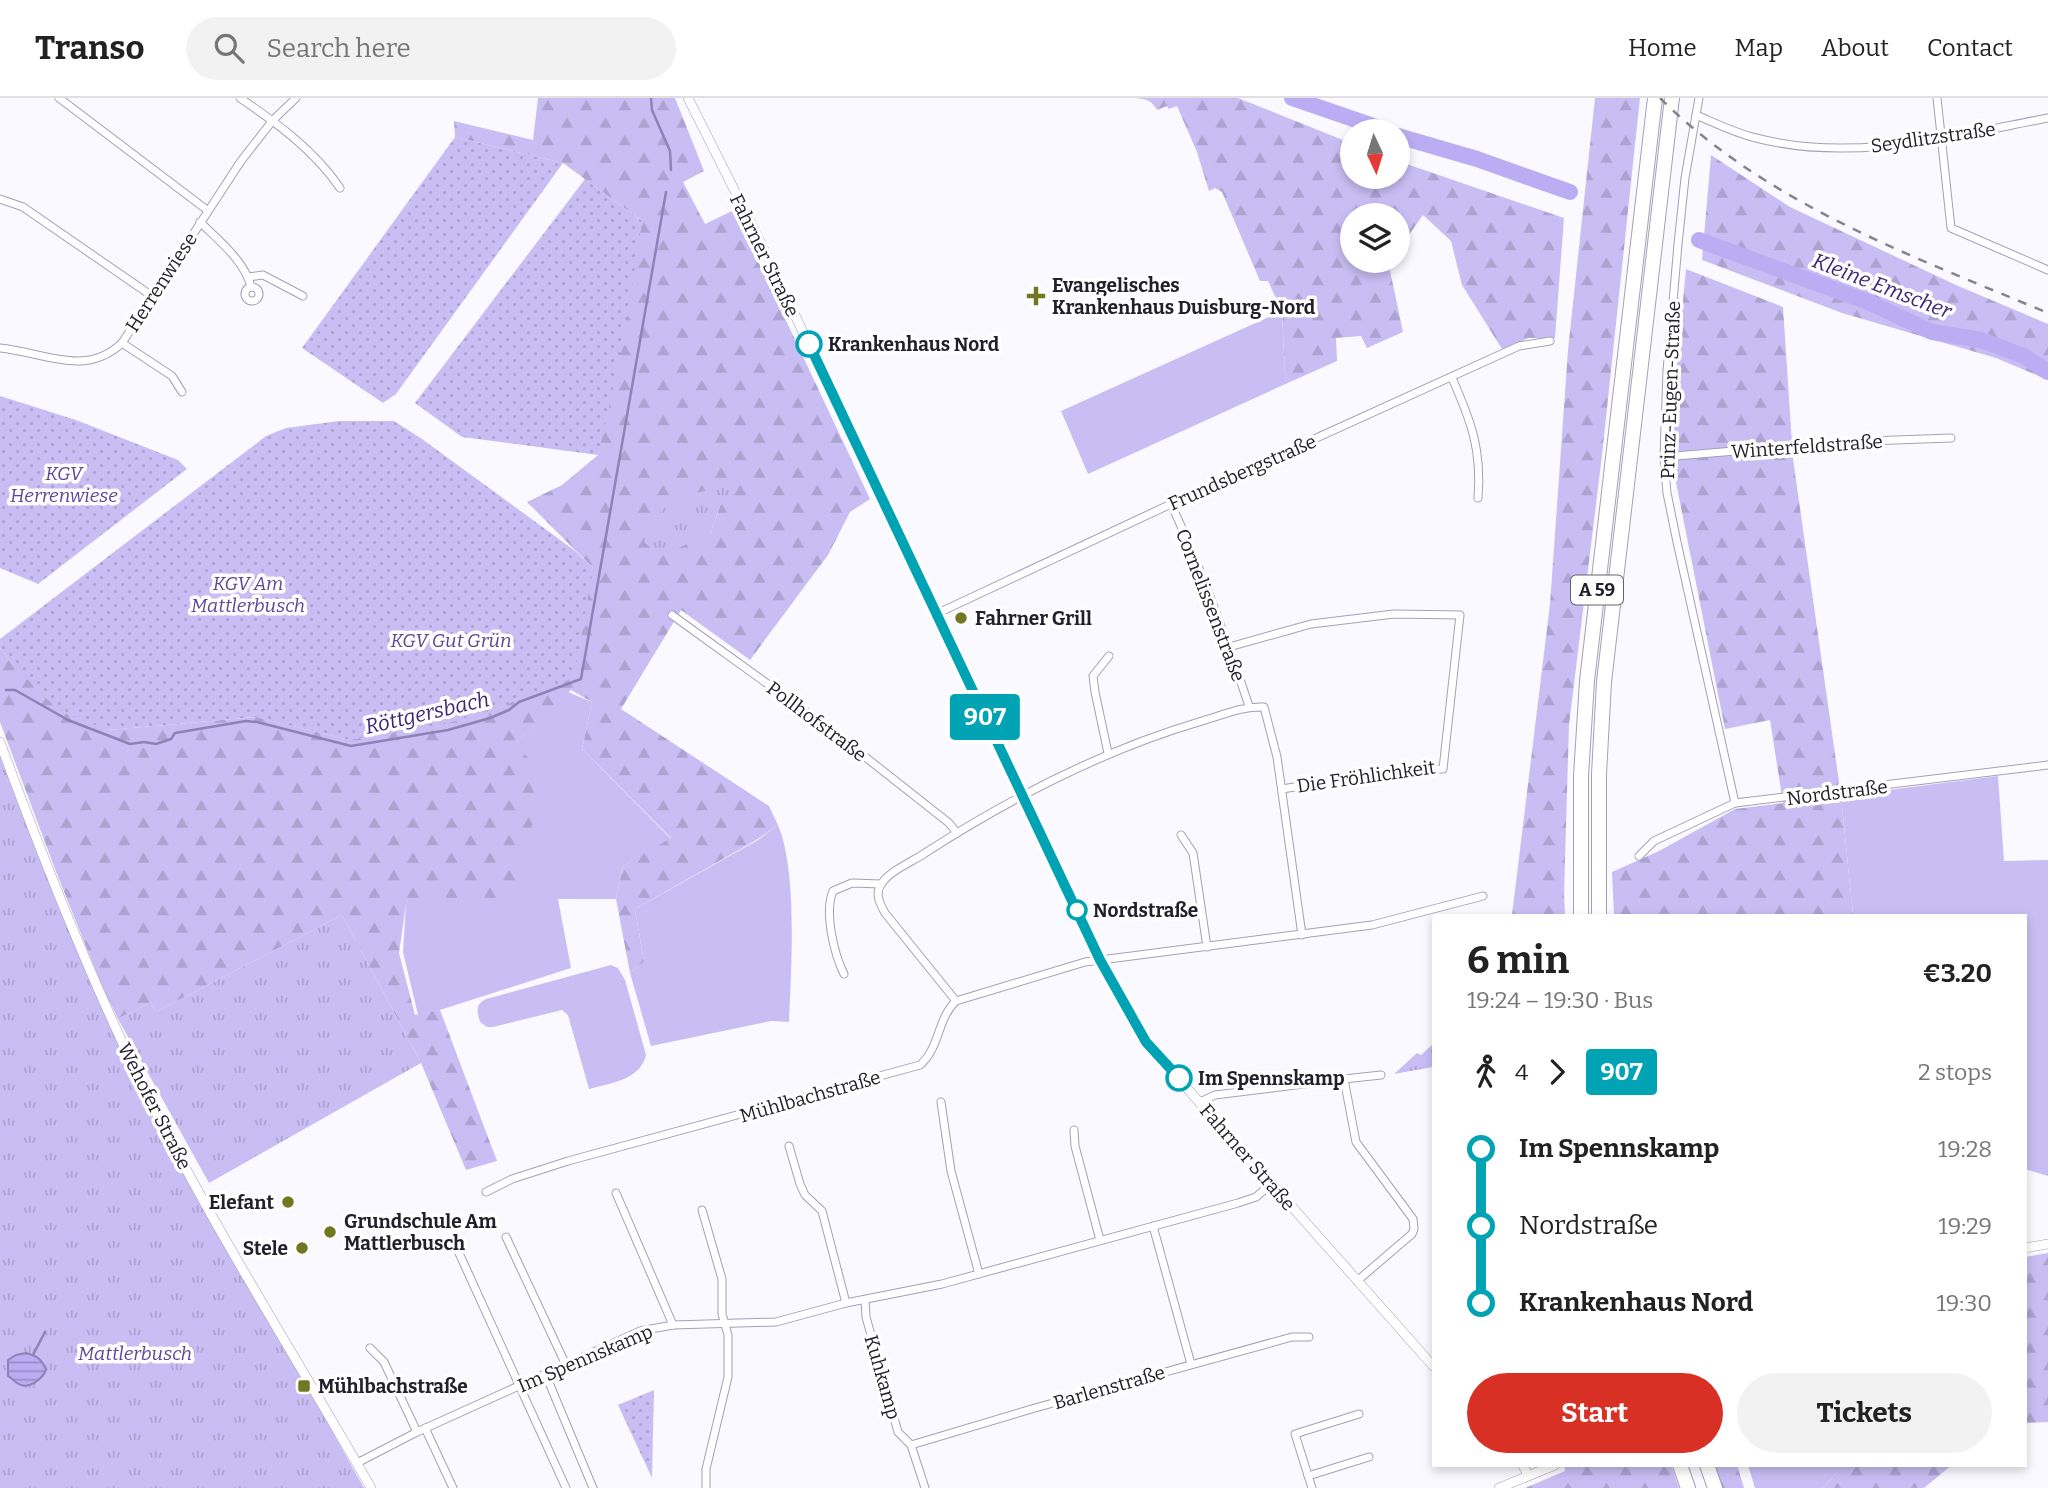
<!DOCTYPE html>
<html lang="en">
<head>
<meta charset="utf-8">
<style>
  body { margin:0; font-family:Bitter,serif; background:#f2f2f2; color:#222; height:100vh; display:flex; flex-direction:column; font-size:26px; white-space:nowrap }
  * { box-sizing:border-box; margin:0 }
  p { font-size:23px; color:#767676 }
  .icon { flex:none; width:38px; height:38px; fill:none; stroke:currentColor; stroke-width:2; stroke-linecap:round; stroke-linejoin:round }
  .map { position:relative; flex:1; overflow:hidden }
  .drawer { position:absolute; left:1432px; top:816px; width:595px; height:553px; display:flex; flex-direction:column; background:#fff; border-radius:0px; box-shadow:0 4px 10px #0003 }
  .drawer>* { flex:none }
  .badge { padding:0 14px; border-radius:5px; font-size:24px; line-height:46px }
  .needle { width:46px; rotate:176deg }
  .fabs { position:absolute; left:1340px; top:21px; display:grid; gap:14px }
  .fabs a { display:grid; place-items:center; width:70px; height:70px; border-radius:50%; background:#fff; box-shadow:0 4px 10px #0003; font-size:35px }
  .map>.badge { position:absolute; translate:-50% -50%; box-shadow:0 0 0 4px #fff }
  .legs { display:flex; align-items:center; gap:10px; height:77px; padding:0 35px; font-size:23px }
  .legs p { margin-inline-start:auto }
  .overview { display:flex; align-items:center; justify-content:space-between; height:119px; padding:0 35px }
  h1 { font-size:38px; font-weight:700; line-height:52px }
  .button { display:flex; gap:14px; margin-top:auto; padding:14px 35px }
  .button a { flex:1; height:80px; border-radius:42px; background:#d93025; color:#fff; font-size:28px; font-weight:700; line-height:80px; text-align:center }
  .button a+a { background:#f2f2f2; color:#222 }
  ul { padding:0 35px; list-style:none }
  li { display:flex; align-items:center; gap:24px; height:77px; font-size:26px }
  li i { display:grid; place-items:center; width:10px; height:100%; margin:0 9px; background:currentColor }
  li i::after { content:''; width:18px; height:18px; margin:-9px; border:5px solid; border-radius:50%; background:#fff }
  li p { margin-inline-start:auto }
  li:first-child i { background:linear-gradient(#0000 50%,currentColor 0) }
  li:last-child i { background:linear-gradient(currentColor 50%,#0000 0) }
  header { display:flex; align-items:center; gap:42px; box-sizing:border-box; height:98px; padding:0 35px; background:#fff; border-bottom:2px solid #e0e0e0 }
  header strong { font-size:33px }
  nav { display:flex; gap:38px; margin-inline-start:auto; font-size:24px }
  .search { width:490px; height:63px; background:#f2f2f2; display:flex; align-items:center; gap:18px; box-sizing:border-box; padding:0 24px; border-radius:38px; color:#767676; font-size:26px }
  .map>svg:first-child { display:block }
  .grass { fill:#c8bef4 }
  .forest { fill:url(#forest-firs); fill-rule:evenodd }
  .park { fill:url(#park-tufts) }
  .garden { fill:url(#garden-dots) }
  .water { fill:url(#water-rules); stroke:#8d83b7; stroke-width:2 }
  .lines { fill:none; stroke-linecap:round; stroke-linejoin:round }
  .stream { stroke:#8d83b7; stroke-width:2.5 }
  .river { stroke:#bbadf4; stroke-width:16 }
  .minor-casing { stroke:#a4a0b8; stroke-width:9 }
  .tertiary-casing { stroke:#a4a0b8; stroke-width:10 }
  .motorway-casing { stroke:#a4a0b8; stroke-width:16 }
  .minor { stroke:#fff; stroke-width:7 }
  .tertiary { stroke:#fff; stroke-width:9 }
  .motorway { stroke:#fff; stroke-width:14 }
  .rail { stroke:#85838c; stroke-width:2.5; stroke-dasharray:9 9; stroke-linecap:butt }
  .line-1-casing { stroke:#fff; stroke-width:16 }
  .line-1 { stroke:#00a3b4; stroke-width:10 }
  .poi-dot { fill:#727821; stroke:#fff; stroke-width:2.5 }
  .stop-1-dot { fill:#fff; stroke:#00a3b4; stroke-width:3.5 }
  .labels { text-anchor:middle; stroke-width:7; stroke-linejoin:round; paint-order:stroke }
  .shield { fill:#fff; stroke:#64636a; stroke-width:2 }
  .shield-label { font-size:18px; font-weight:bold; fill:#22202a }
  .street-label { font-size:19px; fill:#22202a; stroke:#fff }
  .poi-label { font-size:19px; font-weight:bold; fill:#22202a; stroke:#fff; text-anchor:start }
  .stop-label { font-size:19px; font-weight:bold; fill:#22202a; stroke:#fff; text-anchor:start }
  .park-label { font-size:19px; font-style:italic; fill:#5c4698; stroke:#fff }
  .water-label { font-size:21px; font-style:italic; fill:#3f2675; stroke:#fff }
</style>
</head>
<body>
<header>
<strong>Transo</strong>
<div class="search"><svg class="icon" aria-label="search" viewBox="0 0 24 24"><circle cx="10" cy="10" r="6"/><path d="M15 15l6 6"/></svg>Search here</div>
<nav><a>Home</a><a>Map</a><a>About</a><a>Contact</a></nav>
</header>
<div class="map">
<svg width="2048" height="1390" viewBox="0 0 2048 1390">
  <defs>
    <pattern id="forest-firs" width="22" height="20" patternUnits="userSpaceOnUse" patternTransform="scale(1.75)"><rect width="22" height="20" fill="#c8bef4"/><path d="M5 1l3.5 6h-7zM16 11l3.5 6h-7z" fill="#aca3d1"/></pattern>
    <pattern id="park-tufts" width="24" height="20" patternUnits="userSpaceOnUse" patternTransform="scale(1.75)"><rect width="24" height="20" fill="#c8bef4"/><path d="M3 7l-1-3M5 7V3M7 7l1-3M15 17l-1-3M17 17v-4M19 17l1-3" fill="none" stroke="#aca3d1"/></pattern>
    <pattern id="garden-dots" width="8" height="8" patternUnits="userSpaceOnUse" patternTransform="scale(1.75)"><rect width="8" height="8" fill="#c8bef4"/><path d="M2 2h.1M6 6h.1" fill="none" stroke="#aca3d1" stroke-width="1.8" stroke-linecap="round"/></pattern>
    <pattern id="water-rules" width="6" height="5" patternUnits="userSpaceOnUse" patternTransform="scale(1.75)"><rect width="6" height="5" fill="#bbadf4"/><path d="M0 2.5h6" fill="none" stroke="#988cc6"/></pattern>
  </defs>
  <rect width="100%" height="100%" fill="#faf9ff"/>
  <g class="grass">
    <path d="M1282,213L1285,275L1290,284L1088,376L1061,313Z"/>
    <path d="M568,594L592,604L582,651L671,741L623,768L616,801H558L571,870L440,912L418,917L403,854L406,806L516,645Z"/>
    <path d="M1998,678L2004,763L2048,762V1078L2025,1071V817H1853L1841,698Z"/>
    <path d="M778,727C798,775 791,871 789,924L771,923L651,948L630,875L644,864L635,811L758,742Z"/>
    <path d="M611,867L618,870L625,882L646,957C640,982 611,985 589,991L568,917L562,912L493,929H487L480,924C477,914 475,906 486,901Z"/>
    <path d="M1748,1367H1843L1823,1390H1755Z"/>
  </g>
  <g class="forest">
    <path d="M538,0H675L704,73L683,84L705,126L734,112L870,401L850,414L828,457L750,562L681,512L621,611L769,708L778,727L758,741L635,811L644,864L630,875L616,801L623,768L671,740L582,651L592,604L571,592L516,645L546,682L510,799L406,806L399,855L415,917L440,912L497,1063L466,1072L421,965L342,817L156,914L151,904L118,921L101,886L55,771L0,624V550L12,566L108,632L257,619L349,642L503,609L518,600L593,470L527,404L562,387L598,357L642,123L563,65L455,39L454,23L533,42ZM666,408H720L710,437Z"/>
    <path d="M1133,0H1238L1353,46V79H1398V63L1564,120L1555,240H1529L1502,251L1462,187L1451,143L1423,117L1406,141L1398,146V117H1353V163H1388L1403,234L1367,250L1361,238L1336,240L1337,263L1290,284L1285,275L1282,213L1268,183H1260L1222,94L1215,90L1209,93L1197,54L1177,8L1169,11L1167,8L1157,12C1151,1 1145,1 1133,0Z"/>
    <path d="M1595,0H1640L1602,357L1569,627L1564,797L1565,817H1512L1550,506L1568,252Z"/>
    <path d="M1711,57L1790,109L1956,187L2048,226V282L1996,260L1842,215L1702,162Z"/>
    <path d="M1686,171L1783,209L1793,361L1841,698L1853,817H1614L1612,774L1659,753L1735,711L1783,705L1770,622L1725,631L1669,349Z"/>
    <path d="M2048,1155V1324L2025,1325V1159Z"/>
    <path d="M1564,1367H1671L1679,1390H1525L1565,1373Z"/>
    <path d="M1712,1367H1737L1744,1390H1720Z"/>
    <path d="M1843,1367H1952L1924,1390H1823Z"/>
  </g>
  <g class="park">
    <path d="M735,387L736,394L720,408L710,437L660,457L644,444C648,436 651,427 656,419C673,395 708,393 735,387Z"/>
    <path d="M0,652L113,930L244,1176L364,1390H0Z"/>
    <path d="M342,817L421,965L209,1085L118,921L151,904L156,914Z"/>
    <path d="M1433,946V969L1394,976L1417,955L1421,957Z"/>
  </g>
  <g class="garden">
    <path d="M455,39L563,65L396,296L383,305L302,250Z"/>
    <path d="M585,81L642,123L624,242L598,357L462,339L415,305Z"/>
    <path d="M0,298L76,322L178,362L187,371L38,486L0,470Z"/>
    <path d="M339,323H394L422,341L574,452L593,470L575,574L567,583L518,600L503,609L438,628L349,642L256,619L108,632L59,613L12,566L0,550V541L266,338L286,330Z"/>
    <path d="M654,1292L652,1380L618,1307Z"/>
  </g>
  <path class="water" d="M26,1255C37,1258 42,1261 46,1272C42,1281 28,1293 17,1285C14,1283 12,1280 8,1278V1262L16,1257Z"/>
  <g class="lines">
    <g class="stream">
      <path d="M651,0L652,12L670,53L671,72"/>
      <path d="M6,592H15L68,622L130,646L144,644L156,646L171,641L175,635L246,623L257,624L351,648L448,632L490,620L509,612L519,604L581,581L666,94"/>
      <path d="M33,1257L45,1234"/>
    </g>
    <g class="river">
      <path d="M1292,0L1388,33"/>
      <path d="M1398,38L1477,61L1570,94"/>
      <path d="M1699,142L1868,204L1932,234L1981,242L2024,258L2048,274"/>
    </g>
    <defs>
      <g id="minor">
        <path d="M59,0L207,112"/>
        <path d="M240,0C277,25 315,53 340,90"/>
        <path d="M1699,0L1685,80L1678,146L1667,273L1664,359L1667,395L1677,444L1735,705"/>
        <path d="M1937,0L1951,130L2048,172"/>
        <path d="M1696,17C1715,25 1735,35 1756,40C1852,65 1953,38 2048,20"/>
        <path d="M0,101L23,109L152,198"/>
        <path d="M200,124C218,142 245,163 251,189"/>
        <path d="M248,179L263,177L303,198"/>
        <circle cx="252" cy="196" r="7"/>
        <path d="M122,245L172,278L182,294"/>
        <path d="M0,250C43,254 85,280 122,245L241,63L273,22L296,0"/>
        <path d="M1452,280C1471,323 1482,352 1478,400"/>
        <path d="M1664,359L1840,344L1951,340"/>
        <path d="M1171,406C1202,472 1226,539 1249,608"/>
        <path d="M936,516L1171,406L1519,248L1550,243"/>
        <path d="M672,517L826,628L949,725L957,735"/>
        <path d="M1229,549L1311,526L1394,516L1460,517L1443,671L1391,673L1282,691"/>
        <path d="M1108,655L1095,594L1093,578L1109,558"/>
        <path d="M1181,737L1193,755L1207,849"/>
        <path d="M1639,758L1654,743L1735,705L2048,667"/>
        <path d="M844,876C834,856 824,814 833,793L852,785L881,786"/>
        <path d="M956,903L885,815C880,806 874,795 882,785C891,772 912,764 925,755C1012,699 1103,652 1202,623C1223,617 1243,608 1264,609L1277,659L1302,837"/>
        <path d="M1344,981L1381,977"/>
        <path d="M941,1004L951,1073L979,1176"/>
        <path d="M1200,1004L1215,997L1344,981L1356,1044L1413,1121L1414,1131L1412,1136L1357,1183"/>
        <path d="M1074,1032L1075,1048L1100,1142"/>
        <path d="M789,1048L800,1086L805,1097L822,1113L846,1205"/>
        <path d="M486,1094L512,1081L568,1063L920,967C940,950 937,921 956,903L1085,864L1372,827L1483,798"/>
        <path d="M616,1095L673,1227"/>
        <path d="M702,1112L722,1181V1216L728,1237V1279L706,1371V1390"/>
        <path d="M1153,1128L1191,1266"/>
        <path d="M506,1139L565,1265"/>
        <path d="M459,1155L566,1390"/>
        <path d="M865,1202L866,1219L898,1334L911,1347L925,1390"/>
        <path d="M370,1250L384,1264L417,1334"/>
        <path d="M545,1275L593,1390"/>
        <path d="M425,1330L453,1390"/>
        <path d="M911,1347L1035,1310L1292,1239H1309"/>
        <path d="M357,1365L417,1334L640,1233L673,1227L776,1224L846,1205L942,1186L1238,1105L1256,1099L1271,1086"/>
        <path d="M1308,1378L1369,1359"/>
        <path d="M1312,1390L1295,1336L1359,1316"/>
      </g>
      <g id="tertiary">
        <path d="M688,0L757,137L1100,862L1146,944L1433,1268"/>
        <path d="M0,644C43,761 89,878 144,990C212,1128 295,1257 371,1390"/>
        <path d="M2025,1150L2048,1146"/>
        <path d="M1523,1367L1528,1378"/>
        <path d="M1499,1390L1555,1367"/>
      </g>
      <g id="motorway">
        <path d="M1581,817V678L1587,583L1655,0"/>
        <path d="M1599,817V676L1604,584L1672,0"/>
        <path d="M1680,1367L1688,1390"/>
        <path d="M1707,1367L1715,1390"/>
      </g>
    </defs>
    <use href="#minor" class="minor-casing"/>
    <use href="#tertiary" class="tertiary-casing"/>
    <use href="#motorway" class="motorway-casing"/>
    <use href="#minor" class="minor"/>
    <use href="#tertiary" class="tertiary"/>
    <use href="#motorway" class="motorway"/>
    <path class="rail" d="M1660,0C1767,106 1912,158 2048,215"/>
  </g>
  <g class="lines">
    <defs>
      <path id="line-1" d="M809,246L1100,862L1146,944L1179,980"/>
    </defs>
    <use href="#line-1" class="line-1-casing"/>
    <use href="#line-1" class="line-1"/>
  </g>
  <g class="poi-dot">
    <path d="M1032.5 187.5h7v7h7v7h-7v7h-7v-7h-7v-7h7z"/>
    <circle cx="961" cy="520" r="7"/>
    <circle cx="288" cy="1104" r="7"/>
    <circle cx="330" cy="1134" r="7"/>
    <circle cx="302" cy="1150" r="7"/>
    <rect x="297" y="1281" width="14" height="14" rx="3.5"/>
  </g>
  <g class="stop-1-dot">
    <circle cx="809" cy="246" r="12"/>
    <circle cx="1077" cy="812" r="9"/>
    <circle cx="1179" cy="980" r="12"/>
  </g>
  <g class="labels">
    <rect class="shield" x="1571" y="477.5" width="52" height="29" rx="5"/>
    <g class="shield-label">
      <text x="1597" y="498">A 59</text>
    </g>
    <g class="street-label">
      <text transform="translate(1933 39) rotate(-8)" y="7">Seydlitzstraße</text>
      <text transform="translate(765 157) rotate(64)" y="7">Fahrner Straße</text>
      <text transform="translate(161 184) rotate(-57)" y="7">Herrenwiese</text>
      <text transform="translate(1670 292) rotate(-88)" y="7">Prinz-Eugen-Straße</text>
      <text transform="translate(1807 348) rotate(-4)" y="7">Winterfeldstraße</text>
      <text transform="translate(1242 374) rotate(-24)" y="7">Frundsbergstraße</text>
      <text transform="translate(1211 507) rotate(69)" y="7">Cornelissenstraße</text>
      <text transform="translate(817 623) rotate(37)" y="7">Pollhofstraße</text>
      <text transform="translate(1366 678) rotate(-8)" y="7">Die Fröhlichkeit</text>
      <text transform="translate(1837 694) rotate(-7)" y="7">Nordstraße</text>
      <text transform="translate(810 998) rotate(-16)" y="7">Mühlbachstraße</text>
      <text transform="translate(155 1008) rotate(63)" y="7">Wehofer Straße</text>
      <text transform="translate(1248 1059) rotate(49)" y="7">Fahrner Straße</text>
      <text transform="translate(585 1260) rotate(-23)" y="7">Im Spennskamp</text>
      <text transform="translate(883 1279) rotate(74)" y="7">Kuhkamp</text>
      <text transform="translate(1109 1289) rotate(-16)" y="7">Barlenstraße</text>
    </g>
    <g class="poi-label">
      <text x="1052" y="194">Evangelisches<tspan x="1052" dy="22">Krankenhaus Duisburg-Nord</tspan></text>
      <text x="975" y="527">Fahrner Grill</text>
      <text x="274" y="1111" text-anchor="end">Elefant</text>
      <text x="344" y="1130">Grundschule Am<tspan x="344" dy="22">Mattlerbusch</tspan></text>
      <text x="288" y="1157" text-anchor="end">Stele</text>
      <text x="318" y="1295">Mühlbachstraße</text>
    </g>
    <g class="stop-label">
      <text x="828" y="253">Krankenhaus Nord</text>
      <text x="1093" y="819">Nordstraße</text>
      <text x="1198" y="987">Im Spennskamp</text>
    </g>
    <g class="park-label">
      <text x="64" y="382">KGV<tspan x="64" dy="22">Herrenwiese</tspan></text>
      <text x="248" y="492">KGV Am<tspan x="248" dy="22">Mattlerbusch</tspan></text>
      <text x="451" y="549">KGV Gut Grün</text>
      <text x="135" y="1262">Mattlerbusch</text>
    </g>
    <g class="water-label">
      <text transform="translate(1882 188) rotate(21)" y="7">Kleine Emscher</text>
      <text transform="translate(427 615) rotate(-13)" y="7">Röttgersbach</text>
    </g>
  </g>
</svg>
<div class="fabs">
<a><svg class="needle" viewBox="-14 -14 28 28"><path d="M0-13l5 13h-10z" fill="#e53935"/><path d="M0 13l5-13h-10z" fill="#767676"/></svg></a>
<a><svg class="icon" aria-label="layers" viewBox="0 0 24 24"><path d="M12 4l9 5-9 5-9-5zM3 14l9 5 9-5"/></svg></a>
</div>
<b class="badge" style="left:985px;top:619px;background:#00a3b4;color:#fff">907</b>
<section class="drawer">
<div class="overview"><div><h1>6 min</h1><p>19:24 – 19:30 · Bus</p></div><b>€3.20</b></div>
<div class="legs"><svg class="icon" aria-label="walk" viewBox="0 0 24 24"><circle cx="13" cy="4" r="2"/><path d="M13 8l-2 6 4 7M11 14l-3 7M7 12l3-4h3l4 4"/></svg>4<svg class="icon" aria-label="forward" viewBox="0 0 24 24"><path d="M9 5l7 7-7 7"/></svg><b class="badge" style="background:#00a3b4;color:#fff">907</b><p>2 stops</p></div>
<ul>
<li><i style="color:#00a3b4"></i><b>Im Spennskamp</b><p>19:28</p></li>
<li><i style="color:#00a3b4"></i><span>Nordstraße</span><p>19:29</p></li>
<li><i style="color:#00a3b4"></i><b>Krankenhaus Nord</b><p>19:30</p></li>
</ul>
<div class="button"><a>Start</a><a>Tickets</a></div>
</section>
</div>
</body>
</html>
